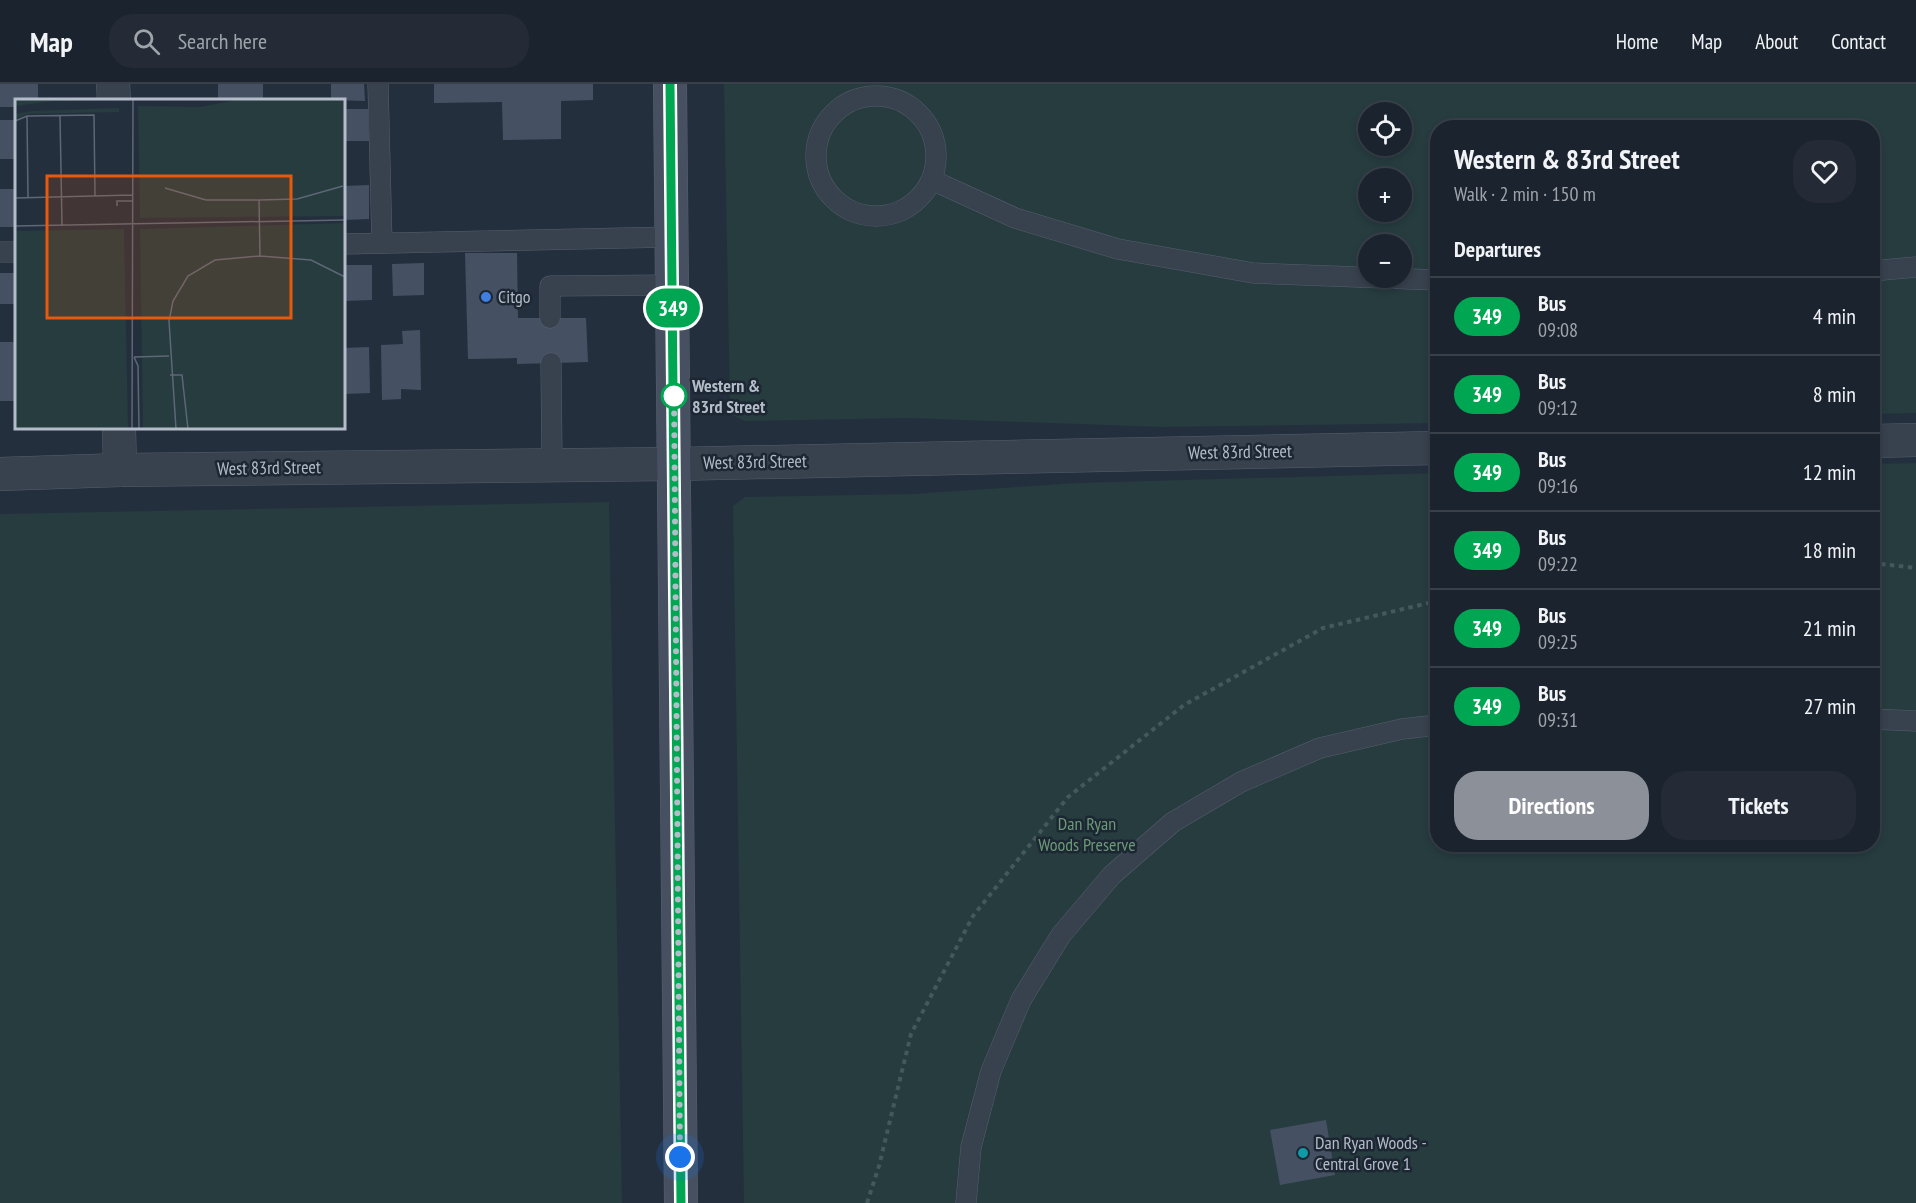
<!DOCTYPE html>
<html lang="en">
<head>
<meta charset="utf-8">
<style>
  body { margin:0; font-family:"PT Sans Narrow",sans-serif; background:#242b36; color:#f1f3f6; height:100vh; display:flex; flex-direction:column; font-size:22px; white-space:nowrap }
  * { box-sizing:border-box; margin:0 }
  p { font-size:20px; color:#a0a4aa }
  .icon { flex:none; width:33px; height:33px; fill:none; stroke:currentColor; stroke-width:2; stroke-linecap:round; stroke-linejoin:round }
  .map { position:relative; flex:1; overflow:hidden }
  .details { position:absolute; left:1430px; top:36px; width:450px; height:732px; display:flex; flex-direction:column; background:#1b232e; border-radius:24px; box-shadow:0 3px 9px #0003,0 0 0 2px #39404a }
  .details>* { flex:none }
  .badge { padding:0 12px; border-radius:20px; font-size:21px; line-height:39px }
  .buttons { position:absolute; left:1358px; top:18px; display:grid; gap:12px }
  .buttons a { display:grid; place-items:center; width:54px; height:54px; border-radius:50%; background:#1b232e; box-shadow:0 3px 9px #0003,0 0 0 2px #39404a; font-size:30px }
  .you { position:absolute; width:30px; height:30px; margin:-15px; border:4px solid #fff; border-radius:50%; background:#1a73e8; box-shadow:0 0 0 9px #1a73e833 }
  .map>.badge { position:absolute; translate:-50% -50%; box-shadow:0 0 0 3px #fff }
  h2 { padding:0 24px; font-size:22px; line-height:54px }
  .round { display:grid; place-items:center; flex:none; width:63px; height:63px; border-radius:24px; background:#242b36 }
  .head { display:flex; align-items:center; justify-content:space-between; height:102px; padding:0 24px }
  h1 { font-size:28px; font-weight:700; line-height:45px }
  .primary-button { display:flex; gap:12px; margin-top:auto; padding:12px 24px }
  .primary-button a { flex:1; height:69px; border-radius:24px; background:#8c9099; color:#fff; font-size:24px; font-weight:700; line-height:69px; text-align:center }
  .primary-button a+a { background:#242b36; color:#f1f3f6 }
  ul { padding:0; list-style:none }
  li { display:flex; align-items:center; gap:18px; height:78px; padding:0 24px; border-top:2px solid #39404a }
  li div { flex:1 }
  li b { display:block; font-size:22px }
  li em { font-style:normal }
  li .badge { min-width:66px; font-weight:700; text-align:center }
  header { display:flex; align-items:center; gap:36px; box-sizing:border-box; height:84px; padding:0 30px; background:#1b232e; border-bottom:2px solid #39404a }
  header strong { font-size:28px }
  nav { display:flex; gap:33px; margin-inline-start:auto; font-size:21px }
  .search { width:420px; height:54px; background:#242b36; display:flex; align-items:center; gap:15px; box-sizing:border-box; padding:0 21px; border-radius:24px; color:#a0a4aa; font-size:22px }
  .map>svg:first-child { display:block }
  .green { fill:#263c3f; fill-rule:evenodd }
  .building { fill:#455162 }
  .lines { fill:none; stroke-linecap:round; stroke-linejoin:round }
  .service-casing { stroke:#565f6c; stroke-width:21 }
  .minor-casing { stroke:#565f6c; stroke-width:34 }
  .tertiary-casing { stroke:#565f6c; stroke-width:34 }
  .secondary-casing { stroke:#565f6c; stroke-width:34 }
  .path { stroke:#44595c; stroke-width:4; stroke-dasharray:4.5 4.5; stroke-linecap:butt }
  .service { stroke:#38414e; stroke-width:20 }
  .minor { stroke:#38414e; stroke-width:33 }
  .tertiary { stroke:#38414e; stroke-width:33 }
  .secondary { stroke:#465061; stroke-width:33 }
  .line-casing { stroke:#fff; stroke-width:14 }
  .line { stroke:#00a651; stroke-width:9 }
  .walk { stroke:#b4bcc9; stroke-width:6; stroke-dasharray:0 10.8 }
  .shop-dot { fill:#3f7fe0; stroke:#1d2633; stroke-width:2 }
  .stop-dot { fill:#fff; stroke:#00a651; stroke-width:3 }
  .culture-dot { fill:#0f9aa8; stroke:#1d2633; stroke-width:2 }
  .labels { text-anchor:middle; stroke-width:5; stroke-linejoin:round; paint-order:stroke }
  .poi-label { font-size:18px; fill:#b4bcc9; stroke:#1d2633; text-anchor:start }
  .stop-label { font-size:18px; font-weight:bold; fill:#b4bcc9; stroke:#1d2633; text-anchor:start }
  .street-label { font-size:18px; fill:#b4bcc9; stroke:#1d2633 }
  .park-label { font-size:18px; fill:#6b9a76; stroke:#1d2633 }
  .inset-road { fill:none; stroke:#5e6776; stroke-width:1.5 }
  .view { fill:#e8590c; fill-opacity:0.15; stroke:#e8590c; stroke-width:3 }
  .inset-edge { fill:none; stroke:#b4bcc9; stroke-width:3 }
</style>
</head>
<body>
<header>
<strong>Map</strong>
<div class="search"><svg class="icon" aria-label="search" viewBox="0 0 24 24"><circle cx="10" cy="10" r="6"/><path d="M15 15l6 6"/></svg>Search here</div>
<nav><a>Home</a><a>Map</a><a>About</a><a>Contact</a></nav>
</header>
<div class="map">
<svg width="1916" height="1119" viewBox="0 0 1916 1119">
  <rect width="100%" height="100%" fill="#242f3e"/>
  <g class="green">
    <path d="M724,0H1916V329L1872,330V44H1437V339L1162,343L908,334L745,337L732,331L730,324ZM1368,28H1401V62H1368ZM1368,94H1401V128H1368ZM1368,160H1401V194H1368Z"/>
    <path d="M1916,379V1119H744L733,422L745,413L913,410L1077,399L1437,389V760H1872V380Z"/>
    <path d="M609,418L622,1119H0V430Z"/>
  </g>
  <g class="building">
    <path d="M0,0H38V16H16V23H0Z"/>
    <rect x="218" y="0" width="45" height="15"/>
    <path d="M331,0H364L365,17L331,16Z"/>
    <path d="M434,0H593V16L561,17V55L503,56L502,18L434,19Z"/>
    <path d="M344,25H368L369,57H344Z"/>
    <rect x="0" y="36" width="16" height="39"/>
    <path d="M369,101V135L344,136V102Z"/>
    <rect x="0" y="105" width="16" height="38"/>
    <path d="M465,169H517L518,234H586L588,278L517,280V274L468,275Z"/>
    <path d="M424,179V211L393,212L392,180Z"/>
    <path d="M344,181H372V216L344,217Z"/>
    <rect x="0" y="189" width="16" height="31"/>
    <path d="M420,246L421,306L401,305V315L382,316L381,261L403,260L402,247Z"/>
    <rect x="0" y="258" width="16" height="59"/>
    <path d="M369,263L370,309L344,310V264Z"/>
    <path d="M1326,1036L1335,1091L1280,1101L1270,1046Z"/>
  </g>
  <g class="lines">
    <defs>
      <g id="service">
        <path d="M378,0L382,159"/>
        <circle cx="876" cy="72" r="60"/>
        <path d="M932,96L1015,134L1118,165L1253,189L1437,196"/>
        <path d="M344,160L671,153"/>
        <path d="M0,168H16"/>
        <path d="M1872,187L1916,183"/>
        <path d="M550,234V202L672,201"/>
        <path d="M551,279L552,381"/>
        <path d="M1872,635L1916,637"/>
        <path d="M966,1119L971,1063L991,987L1021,916L1061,851L1112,791L1173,738L1241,698L1320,664L1402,645L1437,641"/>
      </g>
      <g id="minor">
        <path d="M113,0L114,16"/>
        <path d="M119,344L120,386"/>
      </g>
      <g id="tertiary">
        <path d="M1872,357L1916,356"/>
        <path d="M0,390L120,386L674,380L1437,364"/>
      </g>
      <path id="secondary" d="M670,0L681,1119"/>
    </defs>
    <use href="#service" class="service-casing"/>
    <use href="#minor" class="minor-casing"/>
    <use href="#tertiary" class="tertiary-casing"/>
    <use href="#secondary" class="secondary-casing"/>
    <g class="path">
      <path d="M1872,479L1916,484"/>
      <path d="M867,1119L879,1082L911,950L973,832L1068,713L1184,621L1323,544L1437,517"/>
    </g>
    <use href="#service" class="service"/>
    <use href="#minor" class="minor"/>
    <use href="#tertiary" class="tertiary"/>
    <use href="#secondary" class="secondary"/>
  </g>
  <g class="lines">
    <defs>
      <path id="line" d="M670,0L681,1119"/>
    </defs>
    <use href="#line" class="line-casing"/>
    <use href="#line" class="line"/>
    <path class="walk" d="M674,312V310L680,1073"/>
  </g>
  <circle class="shop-dot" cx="486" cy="213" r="6"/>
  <circle class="stop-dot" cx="674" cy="312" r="12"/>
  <circle class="culture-dot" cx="1303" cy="1069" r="6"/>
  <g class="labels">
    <g class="poi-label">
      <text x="498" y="219">Citgo</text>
      <text x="1315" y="1065">Dan Ryan Woods -<tspan x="1315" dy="21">Central Grove 1</tspan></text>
    </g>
    <g class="stop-label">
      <text x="692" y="308">Western &amp;<tspan x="692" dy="21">83rd Street</tspan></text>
    </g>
    <g class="street-label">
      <text transform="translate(1240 368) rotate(-1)" y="6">West 83rd Street</text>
      <text transform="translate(755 378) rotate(-1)" y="6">West 83rd Street</text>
      <text transform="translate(269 384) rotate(-1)" y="6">West 83rd Street</text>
    </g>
    <g class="park-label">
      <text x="1087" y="746">Dan Ryan<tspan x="1087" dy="21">Woods Preserve</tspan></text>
    </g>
  </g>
  <g transform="translate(15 15)">
    <rect width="330" height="330" fill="#242f3e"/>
    <path d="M0,0H109V1L39,2L0,7ZM226,0H330V117L125,119L123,7L186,8ZM104,9V13L12,15L0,20V15L17,12ZM330,124V330H128L125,130ZM109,130L113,330H0V132Z" fill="#263c3f"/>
    <path class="inset-road" d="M12,17L13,98M45,17L47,126M0,22L12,17L79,16L80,97M150,89L191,101H244L245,157M0,99L117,96M244,101L282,100L328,87M102,107V102H117M0,127L330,121M119,258L154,257M119,258L123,267L124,330M155,276H167L173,330M117,330L118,0M161,330L154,222L158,202L173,177L200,161L245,157L296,161L330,178"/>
    <path class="view" d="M32,77H276V219H32Z"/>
    <rect width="330" height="330" class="inset-edge"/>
  </g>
</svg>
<div class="buttons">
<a><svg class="icon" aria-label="locate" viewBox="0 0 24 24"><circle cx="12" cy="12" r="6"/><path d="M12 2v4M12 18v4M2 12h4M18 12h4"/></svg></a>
<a>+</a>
<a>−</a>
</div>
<div class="you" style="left:680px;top:1073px"></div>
<b class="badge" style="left:673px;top:224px;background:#00a651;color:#fff">349</b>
<section class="details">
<div class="head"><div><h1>Western &amp; 83rd Street</h1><p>Walk · 2 min · 150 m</p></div><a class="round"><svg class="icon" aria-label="heart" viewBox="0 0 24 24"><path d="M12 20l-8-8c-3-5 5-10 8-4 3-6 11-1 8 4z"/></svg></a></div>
<h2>Departures</h2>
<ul>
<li><span class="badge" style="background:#00a651;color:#fff">349</span><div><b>Bus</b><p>09:08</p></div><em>4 min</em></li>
<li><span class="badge" style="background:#00a651;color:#fff">349</span><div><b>Bus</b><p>09:12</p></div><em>8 min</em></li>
<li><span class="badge" style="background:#00a651;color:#fff">349</span><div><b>Bus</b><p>09:16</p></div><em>12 min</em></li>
<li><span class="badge" style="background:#00a651;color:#fff">349</span><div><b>Bus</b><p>09:22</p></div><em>18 min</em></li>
<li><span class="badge" style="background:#00a651;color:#fff">349</span><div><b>Bus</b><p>09:25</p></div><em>21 min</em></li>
<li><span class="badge" style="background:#00a651;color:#fff">349</span><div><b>Bus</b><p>09:31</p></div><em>27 min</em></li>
</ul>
<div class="primary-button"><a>Directions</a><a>Tickets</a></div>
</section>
</div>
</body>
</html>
